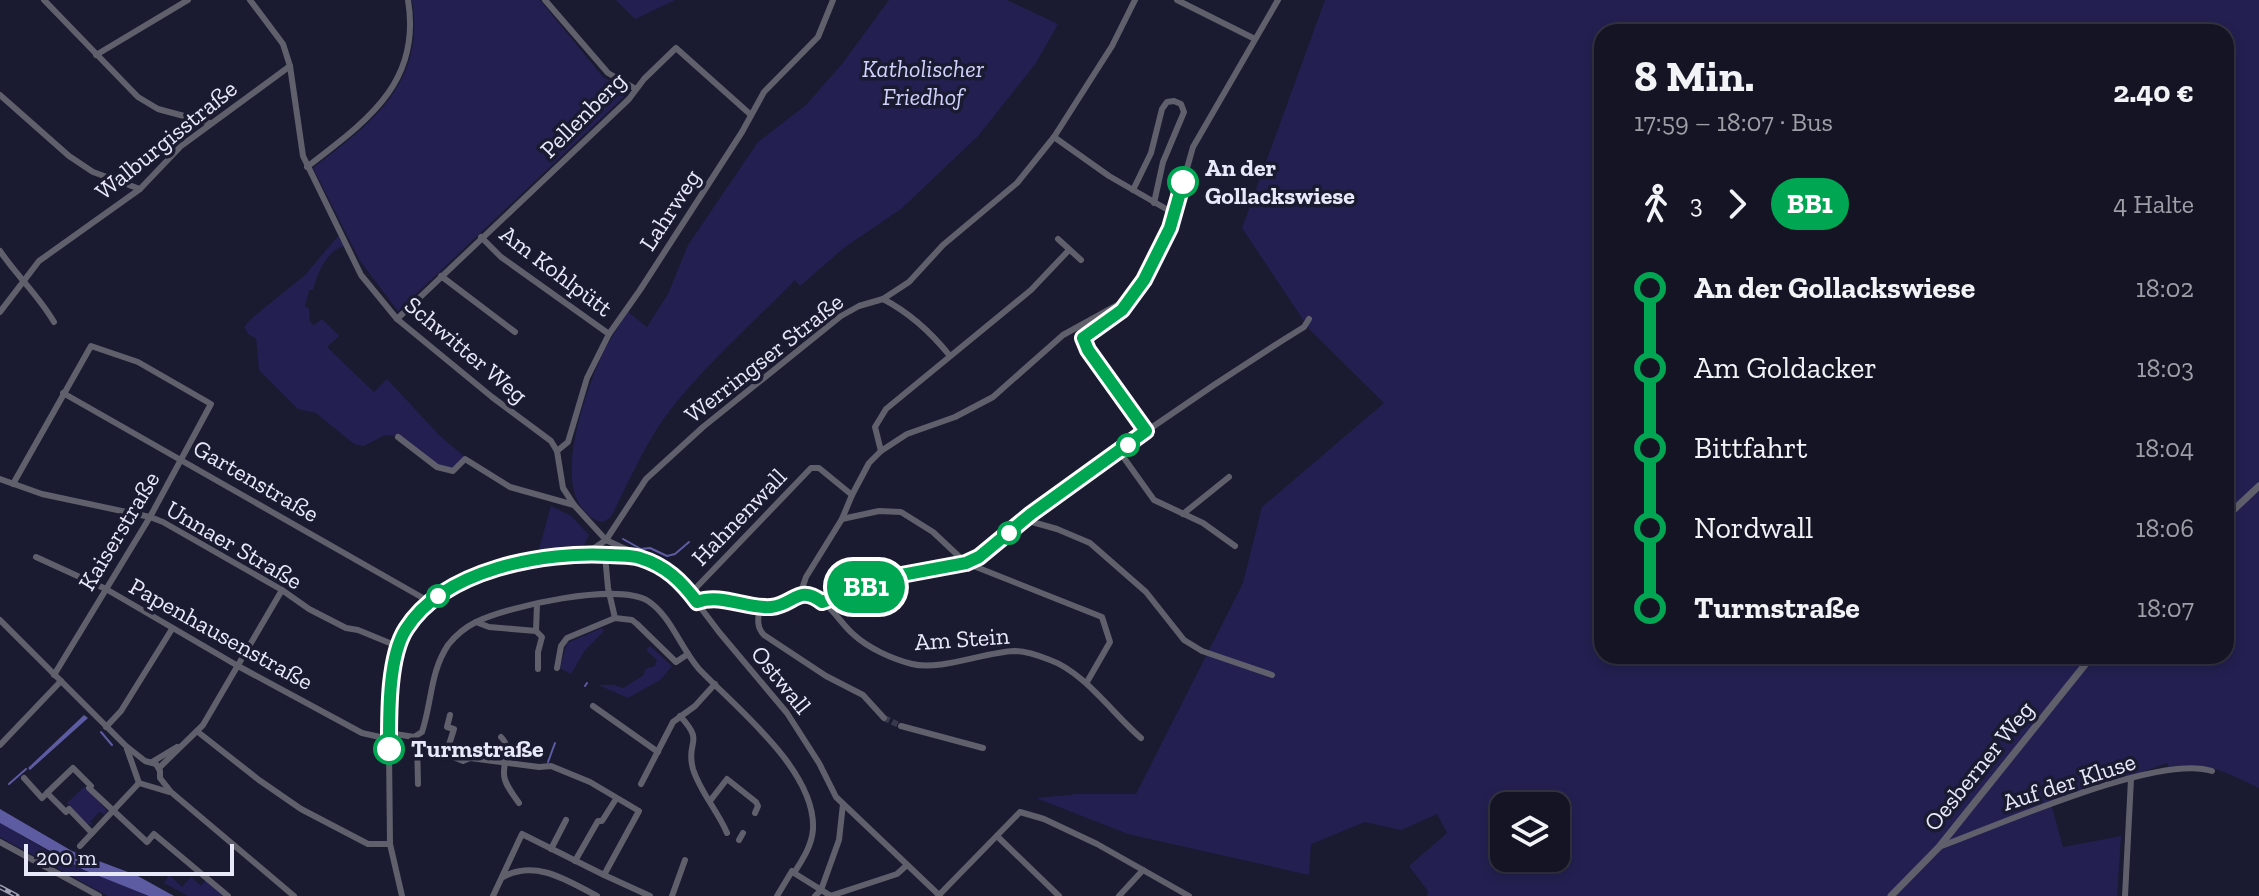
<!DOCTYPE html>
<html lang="de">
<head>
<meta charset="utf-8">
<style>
  body { margin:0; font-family:"Zilla Slab",serif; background:#1d1d2c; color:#f1f3f6; height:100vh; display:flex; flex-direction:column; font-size:30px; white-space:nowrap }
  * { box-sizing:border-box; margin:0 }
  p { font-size:26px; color:#9d9ea6 }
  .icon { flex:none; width:44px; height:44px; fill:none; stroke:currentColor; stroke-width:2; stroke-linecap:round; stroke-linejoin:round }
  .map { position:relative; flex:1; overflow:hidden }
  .drawer { position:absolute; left:1594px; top:24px; width:640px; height:640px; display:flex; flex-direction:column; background:#141424; border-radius:24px; box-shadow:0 4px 12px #0003,0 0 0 2px #333341 }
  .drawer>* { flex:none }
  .badge { padding:0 16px; border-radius:26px; font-size:28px; line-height:52px }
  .tools { position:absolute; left:1490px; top:792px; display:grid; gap:16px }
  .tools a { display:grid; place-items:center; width:80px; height:80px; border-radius:16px; background:#141424; box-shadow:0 4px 12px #0003,0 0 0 2px #333341; font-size:40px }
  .scale { position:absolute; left:24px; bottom:20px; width:210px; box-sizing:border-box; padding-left:8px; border:4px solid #e8e9f8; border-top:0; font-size:22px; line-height:28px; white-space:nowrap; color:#e8e9f8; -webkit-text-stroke:6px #1a1a30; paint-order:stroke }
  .map>.badge { position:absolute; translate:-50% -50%; box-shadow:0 0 0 4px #fff }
  .legs { display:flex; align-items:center; gap:12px; height:88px; padding:0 40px; font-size:26px }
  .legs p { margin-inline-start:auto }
  .headline { display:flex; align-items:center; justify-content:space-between; height:136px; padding:0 40px }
  h1 { font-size:44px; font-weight:800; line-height:60px }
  ul { padding:0 40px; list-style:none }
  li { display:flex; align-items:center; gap:28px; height:80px; font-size:30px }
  li i { display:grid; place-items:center; width:12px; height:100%; margin:0 10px; background:currentColor }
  li i::after { content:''; width:20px; height:20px; margin:-10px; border:6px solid; border-radius:50%; background:#141424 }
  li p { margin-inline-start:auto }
  li:first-child i { background:linear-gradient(#0000 50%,currentColor 0) }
  li:last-child i { background:linear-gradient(currentColor 50%,#0000 0) }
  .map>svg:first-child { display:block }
  .green { fill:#232051; fill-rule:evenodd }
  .water { fill:#5d5ca3 }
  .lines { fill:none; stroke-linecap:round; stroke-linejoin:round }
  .stream { stroke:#5d5ca3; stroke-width:2 }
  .minor-tunnel { stroke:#39394e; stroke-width:6; stroke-dasharray:6 3; stroke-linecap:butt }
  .minor { stroke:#5f606c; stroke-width:6 }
  .tertiary { stroke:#5f606c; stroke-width:7 }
  .rail-casing { stroke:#9e9fb0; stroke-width:5 }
  .rail { stroke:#1a1a30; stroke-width:2; stroke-dasharray:6; stroke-linecap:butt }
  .line-1-casing { stroke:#fff; stroke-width:18 }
  .line-1 { stroke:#00a651; stroke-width:12 }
  .stop-1-dot { fill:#fff; stroke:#00a651; stroke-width:4 }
  .labels { text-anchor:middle; stroke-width:7; stroke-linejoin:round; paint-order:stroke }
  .park-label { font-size:24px; font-style:italic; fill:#cfd2fb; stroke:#1a1a30 }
  .street-label { font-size:24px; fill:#e8e9f8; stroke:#1a1a30 }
  .stop-label { font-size:24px; font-weight:bold; fill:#e8e9f8; stroke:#1a1a30; text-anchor:start }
</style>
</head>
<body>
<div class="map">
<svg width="2259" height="896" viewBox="0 0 2259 896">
  <rect width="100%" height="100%" fill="#1a1a30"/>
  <g class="green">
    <path d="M412,0H540L603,77L629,92L398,311L360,261L313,168C372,123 426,83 412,0Z"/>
    <path d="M616,0H675L635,19Z"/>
    <path d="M889,0H1007L1058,24L1036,63L978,136L901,209L845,247L800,286L795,280C754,322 707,363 671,409C646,441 629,481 611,517L603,522C594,521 589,516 583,509C555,477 586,390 602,355C609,340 619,326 628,312L647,327L668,294L688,245L758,142L806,105L842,64Z"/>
    <path d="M1325,0H2259V788C2224,772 2209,761 2169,767L2167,763L2051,804L2063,847L2121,836L2117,896H1427L1428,891L1409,866L1447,833L1437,814L1401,830L1365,822L1311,844L1309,875L1128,834L1036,798L1078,794H1136L1243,583L1262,507L1384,403L1310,330L1242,228ZM1602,32H2226V656H1602ZM1504,806H1556V858H1504Z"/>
    <path d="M338,236L344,246C327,250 317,274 313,290H309L305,306L309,309L310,322L314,325L322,319L339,336L327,347L374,392L387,379L440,436L465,457L453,469H442L398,436L385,435L364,446L354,444L316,413L298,409L259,370L256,338L249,335L244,327L253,317L305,275Z"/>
    <path d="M551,506L571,516L589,535L584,545L539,549Z"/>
    <path d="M602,628L604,631L585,650L571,674L560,668L567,643Z"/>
    <path d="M650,646L672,666L660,680L628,698L598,685H614L623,688L644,675L645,669L655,666L657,660L646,650Z"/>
    <path d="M85,786L107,811L105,814L99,812L90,822L94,825L87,824L67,803Z"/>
    <path d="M0,823L63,860L149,896H108L0,837Z"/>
    <path d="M169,875L182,887L191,877L201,886L206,880L224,896H188L164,883Z"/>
  </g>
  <g class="water">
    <path d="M84,715L88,718L30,770L28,768Z"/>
    <path d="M0,809L72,851L136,875L174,896H149L84,870L0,823Z"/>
  </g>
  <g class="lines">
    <g class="stream">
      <path d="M623,539L641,549L650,548L667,556L675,554L689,542"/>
      <path d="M585,686L587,683"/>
      <path d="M101,732L112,745"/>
      <path d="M548,762L555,743"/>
      <path d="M9,784L26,769"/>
    </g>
    <path class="minor-tunnel" d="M884,718L901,726"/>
    <g class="minor">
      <path d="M44,0L138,97L158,109L210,123"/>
      <path d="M250,0L283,44L290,66L303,156L361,275L397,319L492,397L551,441L557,451L563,488L574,505L606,540L666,568L679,579L719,632L787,713L819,763L836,797L940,896"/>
      <path d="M545,0L608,73L636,89"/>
      <path d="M1177,0L1255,39"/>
      <path d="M96,55L188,0"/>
      <path d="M0,95L69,156L93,172L140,189"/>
      <path d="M1054,137L1109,176L1175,214"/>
      <path d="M307,167C365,122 422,84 408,0"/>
      <path d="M1133,190L1151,153L1162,109L1167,102L1174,101L1181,104L1184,112L1163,162L1154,203"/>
      <path d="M481,237L501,257L609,334"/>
      <path d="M1058,239L1081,260"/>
      <path d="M0,251C17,276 39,296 54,322"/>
      <path d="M441,276L515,332"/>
      <path d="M883,299C910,313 930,331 950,356"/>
      <path d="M1125,303L1122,310L1085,335L1083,340L1146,431"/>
      <path d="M0,312L39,261L140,189L181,146L290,66"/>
      <path d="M397,319L629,99L644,79L676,48L751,115"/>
      <path d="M63,393L430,602"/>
      <path d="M398,437L437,467L453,471L465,459L510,487L574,505"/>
      <path d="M557,451L568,442L587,378L609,334L640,290L742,132L764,92L818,37L833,0"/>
      <path d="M881,451L875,427L886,409L1031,290L1069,250"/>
      <path d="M1119,451L1154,500L1203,523L1235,546"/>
      <path d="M0,479L42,494L150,517L163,522L282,590L309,609L346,628L358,630L397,646"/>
      <path d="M13,484L91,346L138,362L211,404L150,517L54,675"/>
      <path d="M1183,514L1229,477"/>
      <path d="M842,519L879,511L901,512L933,532L966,563L1102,617L1110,642L1087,682"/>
      <path d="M1025,520L1057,529L1090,543L1146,592L1184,640L1202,651L1272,675"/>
      <path d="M587,553L606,540L646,479L703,427L841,316L859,306L883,299L909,282L943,245L1017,183L1054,137L1112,46L1135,0"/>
      <path d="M605,555L608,588L615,618"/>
      <path d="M36,557L106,589L238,666L362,733L389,739"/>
      <path d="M691,593L811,468H819L852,495"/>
      <path d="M800,595L806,577L842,519L852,495L869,463L881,451L907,434L955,417L993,397L1063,335L1132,297L1144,280L1170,228L1193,147L1278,0"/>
      <path d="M697,602C719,594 739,606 762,607C781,608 793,592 808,594C826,597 840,623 853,634C868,648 892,659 912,664C940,671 985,652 1014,651C1025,651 1040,656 1050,660C1084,672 1113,714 1141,738"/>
      <path d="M822,602L896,576L966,563L979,557C1083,474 1191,397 1304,327L1309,319"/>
      <path d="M537,604L536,631L542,637L538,652V669"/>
      <path d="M760,607C758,618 756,627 764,635L826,676L863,695L884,718"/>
      <path d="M0,620L126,746L145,761L156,764L160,771V778L171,792L294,896"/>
      <path d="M476,622L489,627L536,631"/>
      <path d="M557,668L561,646L567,638L615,618L632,620L637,624L676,662L688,654"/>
      <path d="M593,706L658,752"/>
      <path d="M680,716C706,744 685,740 693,769C700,792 718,811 727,833"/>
      <path d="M901,726L983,748"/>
      <path d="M106,727L121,711L172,629"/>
      <path d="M198,732L259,780L301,809L368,844H390"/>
      <path d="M389,733L414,737L422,732C432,702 430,672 448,645C455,636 466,627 476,622C508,606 617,582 648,601C671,616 681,649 699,669C735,707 816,770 813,829C812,845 803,859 794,873L831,896"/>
      <path d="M501,737C513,749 503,760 504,774C504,784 513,794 519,803"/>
      <path d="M417,740L418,784"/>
      <path d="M418,743L463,761L470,758L539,767L551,766L590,782L639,811L604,875L522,834L493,896"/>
      <path d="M0,745L61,681"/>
      <path d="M127,749L139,783L169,792"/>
      <path d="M446,754L454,729L447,727L450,715"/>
      <path d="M152,762L177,747"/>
      <path d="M159,768L203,725L282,590"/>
      <path d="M24,778L42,798L47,793"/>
      <path d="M641,784L673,722L695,706L715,684"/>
      <path d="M710,801L727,779L756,802L758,806L755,813"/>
      <path d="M92,833L69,809L66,812L47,793L73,768L91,786L89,788L147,842L154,834L228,896"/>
      <path d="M997,836L1059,896"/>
      <path d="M739,840L743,833"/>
      <path d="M0,842L99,896"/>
      <path d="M80,846L139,783"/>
      <path d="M1939,847C1997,826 2158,753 2212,771"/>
      <path d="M551,849L566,820"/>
      <path d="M575,861L598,821H602L616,799"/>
      <path d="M604,875L650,896"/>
      <path d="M503,877C536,859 568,881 597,896"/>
      <path d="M402,896L390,844L389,749L395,654L405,630L437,597L462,583L500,567L587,553L633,556"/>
      <path d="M672,896L685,860"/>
      <path d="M777,896L792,871"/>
      <path d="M815,896L821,890L839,840L843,804"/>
      <path d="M830,896L897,874L907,865"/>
      <path d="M938,896L1020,812L1044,819L1097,844L1189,896"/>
      <path d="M1119,896L1143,870"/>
      <path d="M2125,896L2131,779"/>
    </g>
    <g class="tertiary">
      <path d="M2226,517L2259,486"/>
      <path d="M1891,896L1939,847L2092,656"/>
    </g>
    <defs>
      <path id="rail" d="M0,887L17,896"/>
    </defs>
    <use href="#rail" class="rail-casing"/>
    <use href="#rail" class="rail"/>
  </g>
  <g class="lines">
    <defs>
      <path id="line-1" d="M389,749C389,715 388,657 406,629C444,569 545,551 610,555C620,556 631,555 640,558C666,566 681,581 697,602C722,593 746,609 771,607C794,605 798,584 822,602L896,576L966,563L979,557L1031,514L1146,431L1088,350L1083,338L1122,310L1144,280L1170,228L1183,182"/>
    </defs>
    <use href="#line-1" class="line-1-casing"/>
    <use href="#line-1" class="line-1"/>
  </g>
  <g class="stop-1-dot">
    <circle cx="1183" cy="182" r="14"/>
    <circle cx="1128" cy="445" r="10"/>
    <circle cx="1009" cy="533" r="10"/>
    <circle cx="438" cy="596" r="10"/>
    <circle cx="389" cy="749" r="14"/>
  </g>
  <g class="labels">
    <g class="park-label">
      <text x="923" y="77">Katholischer<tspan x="923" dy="28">Friedhof</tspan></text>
    </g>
    <g class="street-label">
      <text transform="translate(583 115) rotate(-45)" y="8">Pellenberg</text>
      <text transform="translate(166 140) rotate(-39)" y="8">Walburgisstraße</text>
      <text transform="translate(670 210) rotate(-57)" y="8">Lahrweg</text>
      <text transform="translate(556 271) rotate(37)" y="8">Am Kohlpütt</text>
      <text transform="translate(466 350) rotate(40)" y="8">Schwitter Weg</text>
      <text transform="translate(764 358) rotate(-38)" y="8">Werringser Straße</text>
      <text transform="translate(256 481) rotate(30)" y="8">Gartenstraße</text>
      <text transform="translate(739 517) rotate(-46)" y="8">Hahnenwall</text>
      <text transform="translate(119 531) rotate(-59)" y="8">Kaiserstraße</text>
      <text transform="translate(234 545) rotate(30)" y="8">Unnaer Straße</text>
      <text transform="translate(221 634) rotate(29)" y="8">Papenhausenstraße</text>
      <text transform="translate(962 639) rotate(-4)" y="8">Am Stein</text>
      <text transform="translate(781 680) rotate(51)" y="8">Ostwall</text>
      <text transform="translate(1979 766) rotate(-51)" y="8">Oesberner Weg</text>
      <text transform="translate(2069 782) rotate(-18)" y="8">Auf der Kluse</text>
    </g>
    <g class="stop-label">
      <text x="1205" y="176">An der<tspan x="1205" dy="28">Gollackswiese</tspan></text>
      <text x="411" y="757">Turmstraße</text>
    </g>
  </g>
</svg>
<div class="tools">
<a><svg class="icon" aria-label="layers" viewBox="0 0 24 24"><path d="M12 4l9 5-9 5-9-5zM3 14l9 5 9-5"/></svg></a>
</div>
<div class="scale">200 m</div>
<b class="badge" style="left:866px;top:587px;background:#00a651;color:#fff">BB1</b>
<section class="drawer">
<div class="headline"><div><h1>8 Min.</h1><p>17:59 – 18:07 · Bus</p></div><b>2.40 €</b></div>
<div class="legs"><svg class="icon" aria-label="walk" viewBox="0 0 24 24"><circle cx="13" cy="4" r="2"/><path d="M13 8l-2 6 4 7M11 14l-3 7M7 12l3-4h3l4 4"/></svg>3<svg class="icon" aria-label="forward" viewBox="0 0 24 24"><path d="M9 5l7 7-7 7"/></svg><b class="badge" style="background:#00a651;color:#fff">BB1</b><p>4 Halte</p></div>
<ul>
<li><i style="color:#00a651"></i><b>An der Gollackswiese</b><p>18:02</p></li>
<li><i style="color:#00a651"></i><span>Am Goldacker</span><p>18:03</p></li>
<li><i style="color:#00a651"></i><span>Bittfahrt</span><p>18:04</p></li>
<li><i style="color:#00a651"></i><span>Nordwall</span><p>18:06</p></li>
<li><i style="color:#00a651"></i><b>Turmstraße</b><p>18:07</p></li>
</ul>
</section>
</div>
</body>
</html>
